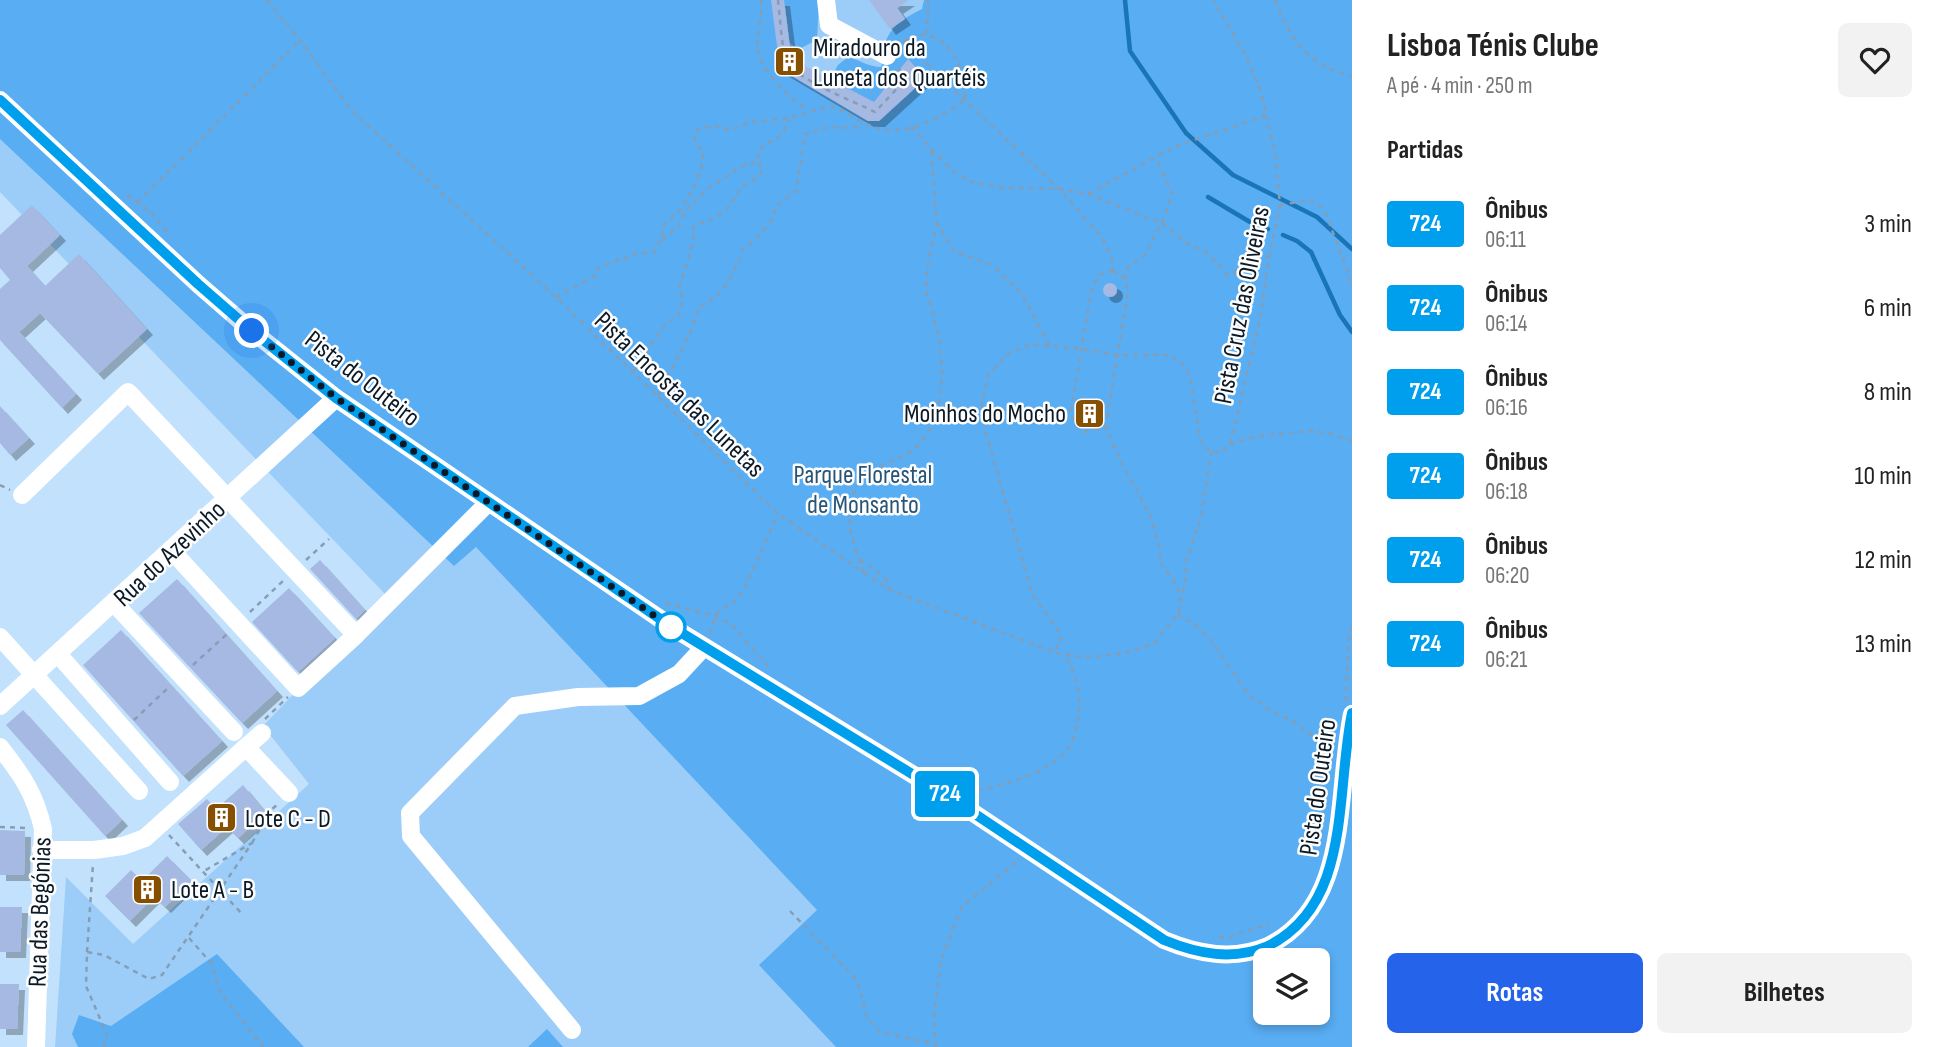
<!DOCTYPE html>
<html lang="pt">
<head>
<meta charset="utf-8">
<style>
  body { margin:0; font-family:"Sofia Sans Condensed",sans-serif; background:#f2f2f2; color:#222; height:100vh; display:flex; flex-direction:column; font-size:26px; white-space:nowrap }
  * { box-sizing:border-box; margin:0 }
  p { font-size:23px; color:#767676 }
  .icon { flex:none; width:38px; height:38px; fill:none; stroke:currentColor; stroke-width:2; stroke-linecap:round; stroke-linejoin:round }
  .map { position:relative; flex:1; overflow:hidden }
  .drawer { display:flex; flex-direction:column; background:#fff; width:595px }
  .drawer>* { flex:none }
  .badge { padding:0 14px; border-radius:5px; font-size:24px; line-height:46px }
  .fabs { position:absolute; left:1253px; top:948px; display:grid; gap:14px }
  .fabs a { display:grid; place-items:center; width:77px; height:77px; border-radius:10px; background:#fff; box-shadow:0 4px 10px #0003; font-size:35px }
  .you { position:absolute; width:35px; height:35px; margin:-18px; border:5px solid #fff; border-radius:50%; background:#1a73e8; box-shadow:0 0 0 10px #1a73e833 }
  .map>.badge { position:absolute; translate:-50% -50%; box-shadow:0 0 0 4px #fff }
  h2 { padding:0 35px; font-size:26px; line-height:63px }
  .round { display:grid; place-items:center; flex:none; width:74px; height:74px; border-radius:10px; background:#f2f2f2 }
  .summary { display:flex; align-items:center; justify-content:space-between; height:119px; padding:0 35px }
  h1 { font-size:33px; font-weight:700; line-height:52px }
  .action { display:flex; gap:14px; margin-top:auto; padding:14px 35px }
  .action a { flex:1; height:80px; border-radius:10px; background:#2563eb; color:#fff; font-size:28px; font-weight:700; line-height:80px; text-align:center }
  .action a+a { background:#f2f2f2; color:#222 }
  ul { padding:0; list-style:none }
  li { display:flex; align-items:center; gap:21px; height:84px; padding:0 35px }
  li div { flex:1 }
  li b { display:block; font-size:26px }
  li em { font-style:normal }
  li .badge { min-width:77px; font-weight:700; text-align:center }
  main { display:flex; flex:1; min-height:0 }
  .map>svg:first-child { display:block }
  .green { fill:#9ccdf8; fill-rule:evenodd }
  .forest { fill:#59adf3; fill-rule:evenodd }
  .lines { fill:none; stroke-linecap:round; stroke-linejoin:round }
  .stream { stroke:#1975b5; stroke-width:4.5 }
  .building { fill:#a6b9e2; filter:url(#shadow) }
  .path { stroke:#859eb5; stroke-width:2.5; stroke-dasharray:5 5; stroke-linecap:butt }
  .minor { stroke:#fff; stroke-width:18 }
  .line-casing { stroke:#fff; stroke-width:16 }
  .line { stroke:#009fee; stroke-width:10 }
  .walk { stroke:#0a1925; stroke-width:7; stroke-dasharray:0 12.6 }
  .stop-dot { fill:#fff; stroke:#009fee; stroke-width:3.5 }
  .labels { text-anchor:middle; stroke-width:5; stroke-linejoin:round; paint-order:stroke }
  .poi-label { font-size:26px; fill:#0a1925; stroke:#fefefe; text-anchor:start }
  .street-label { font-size:26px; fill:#0a1925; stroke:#fefefe }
  .park-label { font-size:26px; fill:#285478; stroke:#fefefe }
</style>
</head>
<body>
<main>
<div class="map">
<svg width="1352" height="1047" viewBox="0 0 1352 1047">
  <defs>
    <filter id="shadow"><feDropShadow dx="6" dy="6" stdDeviation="0" flood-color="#0004"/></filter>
  </defs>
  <rect width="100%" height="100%" fill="#c2e1fd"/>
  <path class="green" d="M0,0H1352V1047H55L66,877L133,944L309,784L263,726L387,596L0,192ZM1265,961H1318V1013H1265Z"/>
  <g class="forest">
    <path d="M0,0H819L817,40L799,49L786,41L783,64L828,82L838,65L848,57C860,60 869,67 881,67C886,58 883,53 885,44C890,26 906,17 922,9L924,0H1352V1047H836L759,965L817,910L476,547L454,566L0,139ZM1265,961H1318V1013H1265Z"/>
    <path d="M217,954L304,1047H78L72,1034L79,1015L111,1026Z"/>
    <path d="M547,1029L563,1047H528Z"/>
  </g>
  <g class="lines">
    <g class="stream">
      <path d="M1125,0L1130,51L1186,133L1233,175L1317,217L1352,249"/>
      <path d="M1208,197L1250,222L1268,229"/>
      <path d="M1283,235L1297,241L1311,252L1340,315L1352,332"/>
    </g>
  </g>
  <g class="building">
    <path d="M771,0H784L790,47L803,65L874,102L908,59L926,78L879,121H868L780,69Z"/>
    <path d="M869,0H909L897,8L905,19L890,29Z"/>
    <path d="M32,205L60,235L27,266L45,286L79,254L147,329L98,374L40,313L19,332L76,394L62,408L0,340V289L10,280L0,268V235Z"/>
    <circle cx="1110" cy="290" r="7"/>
    <path d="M0,406L29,438L10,455L0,443Z"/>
    <circle cx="1089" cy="414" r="7"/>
    <path d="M320,560L365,610L356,619L310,569Z"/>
    <path d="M177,579L277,691L242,723L139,613Z"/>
    <path d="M289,588L335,638L298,672L252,622Z"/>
    <path d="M121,630L222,741L183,776L83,665Z"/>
    <path d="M23,710L122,820L105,836L6,725Z"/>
    <path d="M243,785L266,813L238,838L227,827L201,850L178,824L207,799L216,809Z"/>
    <path d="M0,830L25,831L24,875H0Z"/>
    <path d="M167,856L192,881L165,907L154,897L130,921L105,896L131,870L142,881Z"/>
    <path d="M0,907H22L20,952H0Z"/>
    <path d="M0,984H19L17,1029H0Z"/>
  </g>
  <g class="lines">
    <g class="path">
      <path d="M267,0L300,40L351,110L556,297L778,514L890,590L1054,652L1061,640V634L1032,594L984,426L982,403L988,375L1010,352L1032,344L1081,349L1118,355H1170L1184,365L1191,381L1199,434L1203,445L1211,452H1222L1230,444L1260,320L1269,257L1280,205L1275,151L1260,89L1245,54L1213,0"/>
      <path d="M761,0C762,15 758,30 757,45C756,66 790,99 807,110"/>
      <path d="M778,0C780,15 781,47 787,60C795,80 854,101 875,112L907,78L898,68"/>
      <path d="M1275,0C1290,40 1309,66 1352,76"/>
      <path d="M927,34L928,0"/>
      <path d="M907,39L935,72L1059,189L1102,237L1111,256L1113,271"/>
      <path d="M911,127L953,171L972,182L1003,188L1059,189L1088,194L1176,146L1265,116"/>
      <path d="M931,151L937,223L954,251L992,265L1022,294L1051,348"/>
      <path d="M1088,194L1162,223L1187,243L1206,252L1228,275L1234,274C1239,257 1252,259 1268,257"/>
      <path d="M127,195L152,213L170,236"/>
      <path d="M138,202L300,40"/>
      <path d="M1280,205L1310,200L1324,209L1347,270L1352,289"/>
      <path d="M662,240L678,227L685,212L707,189L744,165L757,162"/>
      <path d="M1113,271L1125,279L1128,292L1107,417L1100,429L1086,432L1074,424L1071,411L1092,287L1099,275Z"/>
      <path d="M1125,279L1127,268L1146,254L1154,235L1162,223L1172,193L1156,158"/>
      <path d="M556,297L595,276L599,267L638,253H653L661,241L663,226L681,209L694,188L701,169L703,153L694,139L698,129L715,126L731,130L749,122L789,118L830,106C846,111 859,122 874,127C906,139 940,117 965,100C965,92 965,84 963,77C955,46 928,19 899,46"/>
      <path d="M634,370L665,325L678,315L683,301L679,288L694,240L692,232L694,226L717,217L727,208L743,186L759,177L763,168L757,162C761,141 763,147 777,138C784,134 786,125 789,118"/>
      <path d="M658,396L691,331L699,307C719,298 728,283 738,263C741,258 740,252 744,249C758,236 773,225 776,206L796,191L805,134L829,127L854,128L862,122"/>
      <path d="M1105,425L1119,458L1150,515L1159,546L1161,564L1177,586L1181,600"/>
      <path d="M1230,444L1258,436L1311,431L1332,434L1352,441"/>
      <path d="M0,485L10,490"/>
      <path d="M306,560L329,539"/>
      <path d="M860,560C872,568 888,575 890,590"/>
      <path d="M864,572C848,532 835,490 882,465C901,456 916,453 928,432C947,397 944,354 934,317C932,307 926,296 926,286C926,266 933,243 937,223"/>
      <path d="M666,603L715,616L731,624L769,667"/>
      <path d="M250,612L283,581"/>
      <path d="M1178,614L1195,625L1210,639L1249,695L1269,710L1293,721L1330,750"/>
      <path d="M710,634L717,613L733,602L744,590L778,514"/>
      <path d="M1056,653L1082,657L1103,656L1128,652L1153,644L1178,614L1186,578V560L1201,518L1211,452"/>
      <path d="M193,665L227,634"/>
      <path d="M1346,701L1348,645L1352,625"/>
      <path d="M265,719L288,697"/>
      <path d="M134,720L170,686"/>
      <path d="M968,792C1000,786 1054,774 1071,744C1074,738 1075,729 1077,723C1084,699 1076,676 1065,654"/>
      <path d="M0,827L28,828"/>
      <path d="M169,835L243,915"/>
      <path d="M252,843L271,810L279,803"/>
      <path d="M790,911L857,980L867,1018L880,1032L936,1044"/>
      <path d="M1219,937H1229L1269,924"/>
      <path d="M189,938L212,964L219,991L263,1047"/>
      <path d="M87,952L93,864"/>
      <path d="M104,1047L107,1035L86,986L87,952L104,955L149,979L162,975L252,843L204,871"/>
      <path d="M936,1047L934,1016L941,960L962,906L1018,861"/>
    </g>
    <g class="minor">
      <path d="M826,0L829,25L887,56"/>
      <path d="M0,100L198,284L252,331L336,398L672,627L948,796L1164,940C1198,954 1233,961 1268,946C1352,904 1335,797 1352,714"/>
      <path d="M22,495L128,392L356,635"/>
      <path d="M172,551L298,688L356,635L488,503"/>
      <path d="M114,603L234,732"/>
      <path d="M0,637L139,791"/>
      <path d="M58,654L170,782"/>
      <path d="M0,706L336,398"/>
      <path d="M0,747C22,775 35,794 43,829L36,1047"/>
      <path d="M246,747L262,733"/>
      <path d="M41,850H94L123,846L145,838L246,747L289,793"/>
      <path d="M572,1030L411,836L410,813L515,706L578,697L639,696L679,674L704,647"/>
    </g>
  </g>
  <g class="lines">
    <defs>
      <path id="line" d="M0,100L198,284L252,331L336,398L672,627L948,796L1164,940C1198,954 1233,961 1268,946C1352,904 1335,796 1352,713"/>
    </defs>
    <use href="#line" class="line-casing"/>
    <use href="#line" class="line"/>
    <path class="walk" d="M252,331L336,398L671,627"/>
  </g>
  <defs>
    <symbol id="building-square" viewBox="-11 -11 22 22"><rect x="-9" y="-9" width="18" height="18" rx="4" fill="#875000" stroke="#fefefe"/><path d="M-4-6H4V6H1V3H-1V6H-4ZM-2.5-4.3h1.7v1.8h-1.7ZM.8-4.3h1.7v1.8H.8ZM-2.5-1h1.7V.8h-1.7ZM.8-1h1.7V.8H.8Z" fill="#fff"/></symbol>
  </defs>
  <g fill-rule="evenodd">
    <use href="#building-square" x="772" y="44" width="35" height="35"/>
    <use href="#building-square" x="1072" y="396" width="35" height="35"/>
    <use href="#building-square" x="204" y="800" width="35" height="35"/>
    <use href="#building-square" x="130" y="872" width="35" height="35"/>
  </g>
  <circle class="stop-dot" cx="671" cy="627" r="14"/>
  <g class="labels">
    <g class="poi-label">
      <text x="813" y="56">Miradouro da<tspan x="813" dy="30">Luneta dos Quartéis</tspan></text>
      <text x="1066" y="422" text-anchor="end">Moinhos do Mocho</text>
      <text x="245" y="827">Lote C - D</text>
      <text x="171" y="898">Lote A - B</text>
    </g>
    <g class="street-label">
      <text transform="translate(1241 305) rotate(-79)" y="9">Pista Cruz das Oliveiras</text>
      <text transform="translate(363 378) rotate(38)" y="9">Pista do Outeiro</text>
      <text transform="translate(680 394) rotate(44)" y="9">Pista Encosta das Lunetas</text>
      <text transform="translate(169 553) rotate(-43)" y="9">Rua do Azevinho</text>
      <text transform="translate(1317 787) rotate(-82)" y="9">Pista do Outeiro</text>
      <text transform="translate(39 912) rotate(-88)" y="9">Rua das Begónias</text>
    </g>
    <g class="park-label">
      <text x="863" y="483">Parque Florestal<tspan x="863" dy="30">de Monsanto</tspan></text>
    </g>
  </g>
</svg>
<div class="fabs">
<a><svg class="icon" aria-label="layers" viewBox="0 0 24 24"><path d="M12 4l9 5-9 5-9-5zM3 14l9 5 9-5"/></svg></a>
</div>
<div class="you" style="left:252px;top:331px"></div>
<b class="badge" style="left:945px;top:794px;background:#009fee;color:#fff">724</b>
</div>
<section class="drawer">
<div class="summary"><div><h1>Lisboa Ténis Clube</h1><p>A pé · 4 min · 250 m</p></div><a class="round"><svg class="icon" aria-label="heart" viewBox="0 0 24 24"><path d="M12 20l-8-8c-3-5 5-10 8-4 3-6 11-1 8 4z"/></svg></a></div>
<h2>Partidas</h2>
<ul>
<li><span class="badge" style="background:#009fee;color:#fff">724</span><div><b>Ônibus</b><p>06:11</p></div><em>3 min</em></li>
<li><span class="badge" style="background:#009fee;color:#fff">724</span><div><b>Ônibus</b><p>06:14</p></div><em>6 min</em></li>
<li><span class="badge" style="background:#009fee;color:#fff">724</span><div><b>Ônibus</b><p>06:16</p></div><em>8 min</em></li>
<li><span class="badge" style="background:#009fee;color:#fff">724</span><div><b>Ônibus</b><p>06:18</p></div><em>10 min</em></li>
<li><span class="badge" style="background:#009fee;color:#fff">724</span><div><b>Ônibus</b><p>06:20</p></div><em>12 min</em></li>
<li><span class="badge" style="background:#009fee;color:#fff">724</span><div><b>Ônibus</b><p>06:21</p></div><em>13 min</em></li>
</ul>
<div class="action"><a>Rotas</a><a>Bilhetes</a></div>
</section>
</main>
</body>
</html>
